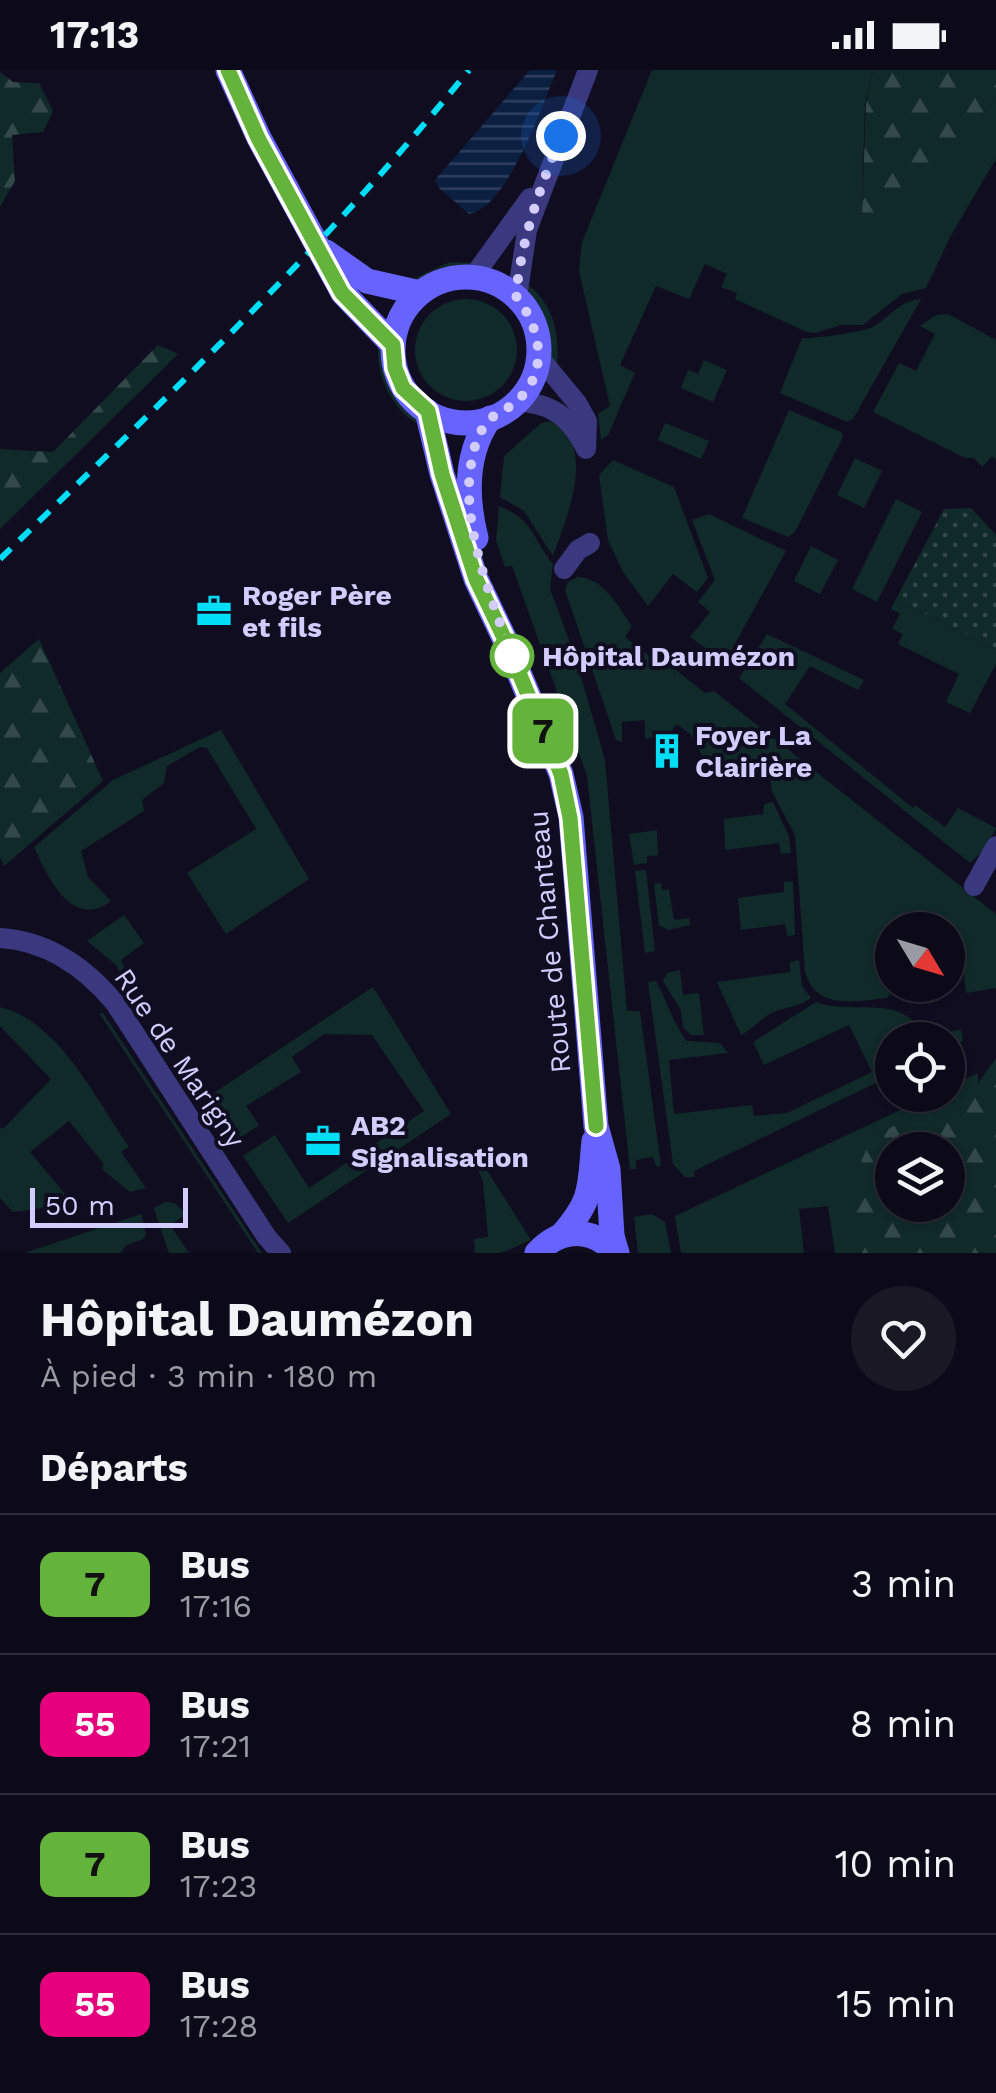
<!DOCTYPE html>
<html lang="fr">
<head>
<meta charset="utf-8">
<style>
  body { margin:0; font-family:"Work Sans",sans-serif; background:#1a1825; color:#f1f3f6; height:100vh; display:flex; flex-direction:column; font-size:38px; white-space:nowrap }
  * { box-sizing:border-box; margin:0 }
  p { font-size:32px; color:#9a9aa2 }
  .icon { flex:none; width:55px; height:55px; fill:none; stroke:currentColor; stroke-width:2; stroke-linecap:round; stroke-linejoin:round }
  .map { position:relative; height:1183px; overflow:hidden }
  .sheet { display:flex; flex-direction:column; background:#0c0a18; flex:1 }
  .sheet>* { flex:none }
  .badge { padding:0 20px; border-radius:15px; font-size:35px; line-height:65px }
  .needle { width:65px; rotate:128deg }
  .tools { position:absolute; left:875px; top:842px; display:grid; gap:20px }
  .tools a { display:grid; place-items:center; width:90px; height:90px; border-radius:50%; background:#0c0a18; box-shadow:0 2px 8px #0004,0 0 0 2px #2c2b37; font-size:50px }
  .scale { position:absolute; left:30px; bottom:25px; width:158px; box-sizing:border-box; padding-left:10px; border:5px solid #d2ccff; border-top:0; font-size:28px; line-height:35px; white-space:nowrap; color:#d2ccff; -webkit-text-stroke:8px #100d20; paint-order:stroke }
  .you { position:absolute; width:50px; height:50px; margin:-25px; border:8px solid #fff; border-radius:50%; background:#1a73e8; box-shadow:0 0 0 15px #1a73e833 }
  .map>.badge { position:absolute; translate:-50% -50%; box-shadow:0 0 0 5px #fff }
  h2 { padding:0 40px; font-size:38px; line-height:90px }
  .round { display:grid; place-items:center; flex:none; width:105px; height:105px; border-radius:52px; background:#1a1825 }
  .overview { display:flex; align-items:center; justify-content:space-between; height:170px; padding:0 40px }
  h1 { font-size:48px; font-weight:700; line-height:75px }
  ul { padding:0; list-style:none }
  li { display:flex; align-items:center; gap:30px; height:140px; padding:0 40px; border-top:2px solid #2c2b37 }
  li div { flex:1 }
  li b { display:block; font-size:38px }
  li em { font-style:normal }
  li .badge { min-width:110px; font-weight:700; text-align:center }
  .status { display:flex; justify-content:space-between; align-items:center; height:70px; padding:0 50px; background:#0c0a18; direction:ltr }
  .status svg { height:28px; fill:currentColor }
  .map>svg:first-child { display:block }
  .grass { fill:#102a29 }
  .forest { fill:url(#forest-firs); fill-rule:evenodd }
  .park { fill:url(#park-dots) }
  .water { fill:url(#water-rules) }
  .lines { fill:none; stroke-linecap:round; stroke-linejoin:round }
  .minor { stroke:#3a387f; stroke-width:20 }
  .secondary { stroke:#6763ff; stroke-width:25 }
  .rail { stroke:#00ddf6; stroke-width:6; stroke-dasharray:15 12; stroke-linecap:butt }
  .line-casing { stroke:#fff; stroke-width:22 }
  .line { stroke:#64b33b; stroke-width:15 }
  .walk { stroke:#d2ccff; stroke-width:10; stroke-dasharray:0 18 }
  .stop-dot { fill:#fff; stroke:#64b33b; stroke-width:5 }
  .labels { text-anchor:middle; stroke-width:8; stroke-linejoin:round; paint-order:stroke }
  .poi-label { font-size:28px; font-weight:bold; fill:#d2ccff; stroke:#100d20; text-anchor:start }
  .stop-label { font-size:28px; font-weight:bold; fill:#d2ccff; stroke:#100d20; text-anchor:start }
  .street-label { font-size:28px; fill:#d2ccff; stroke:#100d20 }
</style>
</head>
<body>
<div class="status"><b>17:13</b><svg viewBox="0 0 49 12"><path d="M0 12V9h3v3zM5 12V6h3v6zM10 12V3h3v9zM15 12V0h3v12zM26 1h20v11H26zM47 4h2v5h-2z"/></svg></div>
<div class="map">
<svg width="996" height="1183" viewBox="0 0 996 1183">
  <defs>
    <pattern id="forest-firs" width="22" height="20" patternUnits="userSpaceOnUse" patternTransform="scale(2.5)"><rect width="22" height="20" fill="#102a29"/><path d="M5 1l3.5 6h-7zM16 11l3.5 6h-7z" fill="#324849"/></pattern>
    <pattern id="park-dots" width="8" height="8" patternUnits="userSpaceOnUse" patternTransform="scale(2.5)"><rect width="8" height="8" fill="#102a29"/><path d="M2 2h.1M6 6h.1" fill="none" stroke="#324849" stroke-width="1.8" stroke-linecap="round"/></pattern>
    <pattern id="water-rules" width="6" height="5" patternUnits="userSpaceOnUse" patternTransform="scale(2.5)"><rect width="6" height="5" fill="#0b1f41"/><path d="M0 2.5h6" fill="none" stroke="#2e3e5e"/></pattern>
  </defs>
  <rect width="100%" height="100%" fill="#100d20"/>
  <g class="grass">
    <path d="M652,0H873L865,35L862,144L884,161L996,28V89L950,167L926,218L902,224L863,255H840L816,263L807,262L735,229L737,223L721,217L727,204L705,194L689,229L656,216L620,295L635,303L608,365L601,370L598,344L610,336L579,201L582,172Z"/>
    <path d="M450,192L472,193L462,199L410,210Z"/>
    <path d="M527,214C554,234 560,265 557,296C546,282 548,263 541,247C535,235 529,228 527,214Z"/>
    <circle cx="466" cy="280" r="51"/>
    <path d="M921,229L853,349L847,352L780,323L802,268C809,270 867,261 873,257C890,247 899,231 921,229Z"/>
    <path d="M948,244L996,270V390L992,386L982,397L974,388H965L873,342L899,293L916,301L935,264L920,256L936,245Z"/>
    <path d="M379,268L385,274L395,317L426,358C392,344 373,303 379,268Z"/>
    <path d="M704,290L727,300L713,332L681,318L688,300L698,304Z"/>
    <path d="M789,340L841,362L843,367L795,462L788,467L742,448Z"/>
    <path d="M553,351C597,379 567,447 553,486L524,441L500,427L504,386L541,353Z"/>
    <path d="M665,353L709,371L701,389L658,370Z"/>
    <path d="M855,388L882,401L864,438L837,425Z"/>
    <path d="M613,390L674,417L708,508L697,522L673,504L648,536L623,502L608,470L599,405Z"/>
    <path d="M896,429L922,442L877,532L852,519Z"/>
    <path d="M499,436C534,450 532,468 553,494L550,519L575,586L605,690L627,941H640L661,1096H656L653,1087L636,1090V1099H630L587,706L512,496L505,497L496,470Z"/>
    <path d="M709,444L786,481L725,592L690,567L710,542L698,532L715,510L692,450Z"/>
    <path d="M811,476L838,490L820,524L794,511Z"/>
    <path d="M577,507C605,508 617,536 632,556L625,567L659,594L663,590L705,623L714,621L996,844V918L966,923L962,885L948,886V860H892V871L885,876L890,925L887,928C855,931 816,941 805,902L795,765L772,722L770,707H761L757,696L711,702L691,665L677,654L668,665L645,669V650L622,652V672L616,670L565,520L568,512Z"/>
    <path d="M896,529L996,579V594L970,643L946,632L959,604L898,574L903,564L892,559L900,544L891,539Z"/>
    <path d="M767,564L864,610L858,620L810,596L785,634L913,738L915,735L945,757L958,738L996,758L985,779L970,793L739,608Z"/>
    <path d="M221,660L309,809L226,864L187,803L256,759L207,678L200,677L167,696L164,713L142,730L144,741L81,781L88,807L111,831C72,861 47,806 34,777L113,710Z"/>
    <path d="M773,732L789,766L791,783L781,784L779,773L725,780L724,749L763,744L764,734Z"/>
    <path d="M657,760L658,785L647,786V793L634,795L629,764Z"/>
    <path d="M646,800L655,881L645,883L635,801Z"/>
    <path d="M793,811L795,865L787,866L785,854L741,860L738,828L784,822V812Z"/>
    <path d="M661,813L662,820L669,819L674,850L689,848L690,855L668,860L659,855L654,814Z"/>
    <path d="M124,845L144,873L121,890L127,905L124,908L115,894L87,871Z"/>
    <path d="M799,890L802,916L811,928C795,939 785,936 770,944C759,950 752,960 741,965L717,912L790,902V892Z"/>
    <path d="M680,900L683,925L699,923L704,965H691L683,957L681,940L663,911L667,903Z"/>
    <path d="M656,911C666,929 675,957 687,971L720,973L728,983L669,990L674,1044L752,1035L754,1046L787,1043L872,1002L849,955L764,995L753,972L816,932C850,946 909,921 923,969L961,959L963,971L948,978V970H892V1005L694,1101V1107H685L673,1094L648,912Z"/>
    <path d="M373,917L451,1044L288,1153L243,1086L275,1065L309,1118L424,1041L372,965L324,964L292,987L301,1002L246,1036L259,1055L234,1072L205,1029Z"/>
    <path d="M0,937C59,951 96,1030 129,1077L121,1082L146,1118L130,1122L103,1100V1093L69,1051L30,1082L65,1124L58,1136L13,1142L0,1128V1057L3,1059L51,1009L0,956Z"/>
    <path d="M99,943H103L262,1183H258Z"/>
    <path d="M978,1003V1013L872,1067L862,1183H835L828,1136L799,1139L804,1183H681L675,1146L932,1025H948V1017Z"/>
    <path d="M478,1086L531,1170L501,1183H475L474,1169L488,1167L483,1112L475,1092Z"/>
    <path d="M165,1132L174,1133L187,1144L170,1155L189,1183H169L154,1138Z"/>
    <path d="M141,1144L146,1165L143,1169L127,1175L120,1183H25Z"/>
    <path d="M652,1144L665,1152L671,1183H638L634,1147Z"/>
  </g>
  <g class="forest">
    <path d="M873,0H996V28L884,162L862,145L866,35Z"/>
    <path d="M0,2L13,12L39,13L53,41L43,62L12,65L15,111L0,137Z"/>
    <path d="M158,275L178,284L0,459V379L53,382Z"/>
    <path d="M39,569L103,711L4,796L0,787V603Z"/>
    <path d="M996,988V1183H862L843,1132L872,1067L978,1013ZM892,1080H948V1135H892Z"/>
  </g>
  <path class="park" d="M971,438L996,465V579L896,529L944,439Z"/>
  <path class="water" d="M530,0H557C542,35 508,138 469,144L439,118L435,110Z"/>
  <g class="lines">
    <g class="minor">
      <path d="M473,207L530,128"/>
      <path d="M517,227L527,160L588,0"/>
      <path d="M539,287L577,333L587,351L586,379"/>
      <path d="M516,332C551,332 570,347 585,377"/>
      <path d="M564,499L578,480L590,473"/>
      <path d="M974,816L996,776"/>
      <path d="M0,868C48,871 85,897 115,933L266,1166L281,1183"/>
    </g>
    <g class="secondary">
      <path d="M228,0L259,68L343,223L393,275"/>
      <path d="M326,182L367,211L420,223"/>
      <circle cx="466" cy="280" r="73"/>
      <path d="M427,341L442,404L476,509L507,574L561,704L571,747L596,1056L608,1099L612,1166L617,1183"/>
      <path d="M476,468C466,428 465,383 490,348"/>
      <path d="M562,1165C594,1128 589,1118 594,1071"/>
      <path d="M537,1183C561,1157 592,1157 616,1183"/>
    </g>
    <path class="rail" d="M0,489C162,332 327,176 469,0"/>
  </g>
  <g class="lines">
    <defs>
      <path id="line" d="M228,0L258,68L342,223L393,275L395,298L403,318L428,341L442,404L476,509L507,574L561,704L570,748L596,1056"/>
    </defs>
    <use href="#line" class="line-casing"/>
    <use href="#line" class="line"/>
    <path class="walk" d="M512,586C494,536 463,462 470,402C472,385 476,366 487,352C495,343 509,339 518,330C550,300 540,257 516,226C521,170 540,118 561,66"/>
  </g>
  <defs>
    <symbol id="office-bare" viewBox="-9 -9 18 18"><path d="M-6-3h4V-5.5h4V-3h4V5H-6ZM-1-4.5V-3h2v-1.5ZM-6 0V1H6V0Z" fill="#00ddf6" stroke="#100d20" stroke-width="2.5" paint-order="stroke"/></symbol>
    <symbol id="building-bare" viewBox="-9 -9 18 18"><path d="M-4-6H4V6H1V3H-1V6H-4ZM-2.5-4.3h1.7v1.8h-1.7ZM.8-4.3h1.7v1.8H.8ZM-2.5-1h1.7V.8h-1.7ZM.8-1h1.7V.8H.8Z" fill="#00ddf6" stroke="#100d20" stroke-width="2.5" paint-order="stroke"/></symbol>
  </defs>
  <g fill-rule="evenodd">
    <use href="#office-bare" x="189" y="516" width="50" height="50"/>
    <use href="#building-bare" x="642" y="656" width="50" height="50"/>
    <use href="#office-bare" x="298" y="1046" width="50" height="50"/>
  </g>
  <circle class="stop-dot" cx="512" cy="586" r="20"/>
  <g class="labels">
    <g class="poi-label">
      <text x="242" y="535">Roger Père<tspan x="242" dy="32">et fils</tspan></text>
      <text x="695" y="675">Foyer La<tspan x="695" dy="32">Clairière</tspan></text>
      <text x="351" y="1065">AB2<tspan x="351" dy="32">Signalisation</tspan></text>
    </g>
    <g class="stop-label">
      <text x="542" y="596">Hôpital Daumézon</text>
    </g>
    <g class="street-label">
      <text transform="translate(549 872) rotate(-95)" y="10">Route de Chanteau</text>
      <text transform="translate(180 988) rotate(56)" y="10">Rue de Marigny</text>
    </g>
  </g>
</svg>
<div class="tools">
<a><svg class="needle" viewBox="-14 -14 28 28"><path d="M0-13l5 13h-10z" fill="#e53935"/><path d="M0 13l5-13h-10z" fill="#9a9aa2"/></svg></a>
<a><svg class="icon" aria-label="locate" viewBox="0 0 24 24"><circle cx="12" cy="12" r="6"/><path d="M12 2v4M12 18v4M2 12h4M18 12h4"/></svg></a>
<a><svg class="icon" aria-label="layers" viewBox="0 0 24 24"><path d="M12 4l9 5-9 5-9-5zM3 14l9 5 9-5"/></svg></a>
</div>
<div class="scale">50 m</div>
<div class="you" style="left:561px;top:66px"></div>
<b class="badge" style="left:543px;top:661px;background:#64b33b;color:#111">7</b>
</div>
<section class="sheet">
<div class="overview"><div><h1>Hôpital Daumézon</h1><p>À pied · 3 min · 180 m</p></div><a class="round"><svg class="icon" aria-label="heart" viewBox="0 0 24 24"><path d="M12 20l-8-8c-3-5 5-10 8-4 3-6 11-1 8 4z"/></svg></a></div>
<h2>Départs</h2>
<ul>
<li><span class="badge" style="background:#64b33b;color:#111">7</span><div><b>Bus</b><p>17:16</p></div><em>3 min</em></li>
<li><span class="badge" style="background:#e6007e;color:#fff">55</span><div><b>Bus</b><p>17:21</p></div><em>8 min</em></li>
<li><span class="badge" style="background:#64b33b;color:#111">7</span><div><b>Bus</b><p>17:23</p></div><em>10 min</em></li>
<li><span class="badge" style="background:#e6007e;color:#fff">55</span><div><b>Bus</b><p>17:28</p></div><em>15 min</em></li>
</ul>
</section>
</body>
</html>
